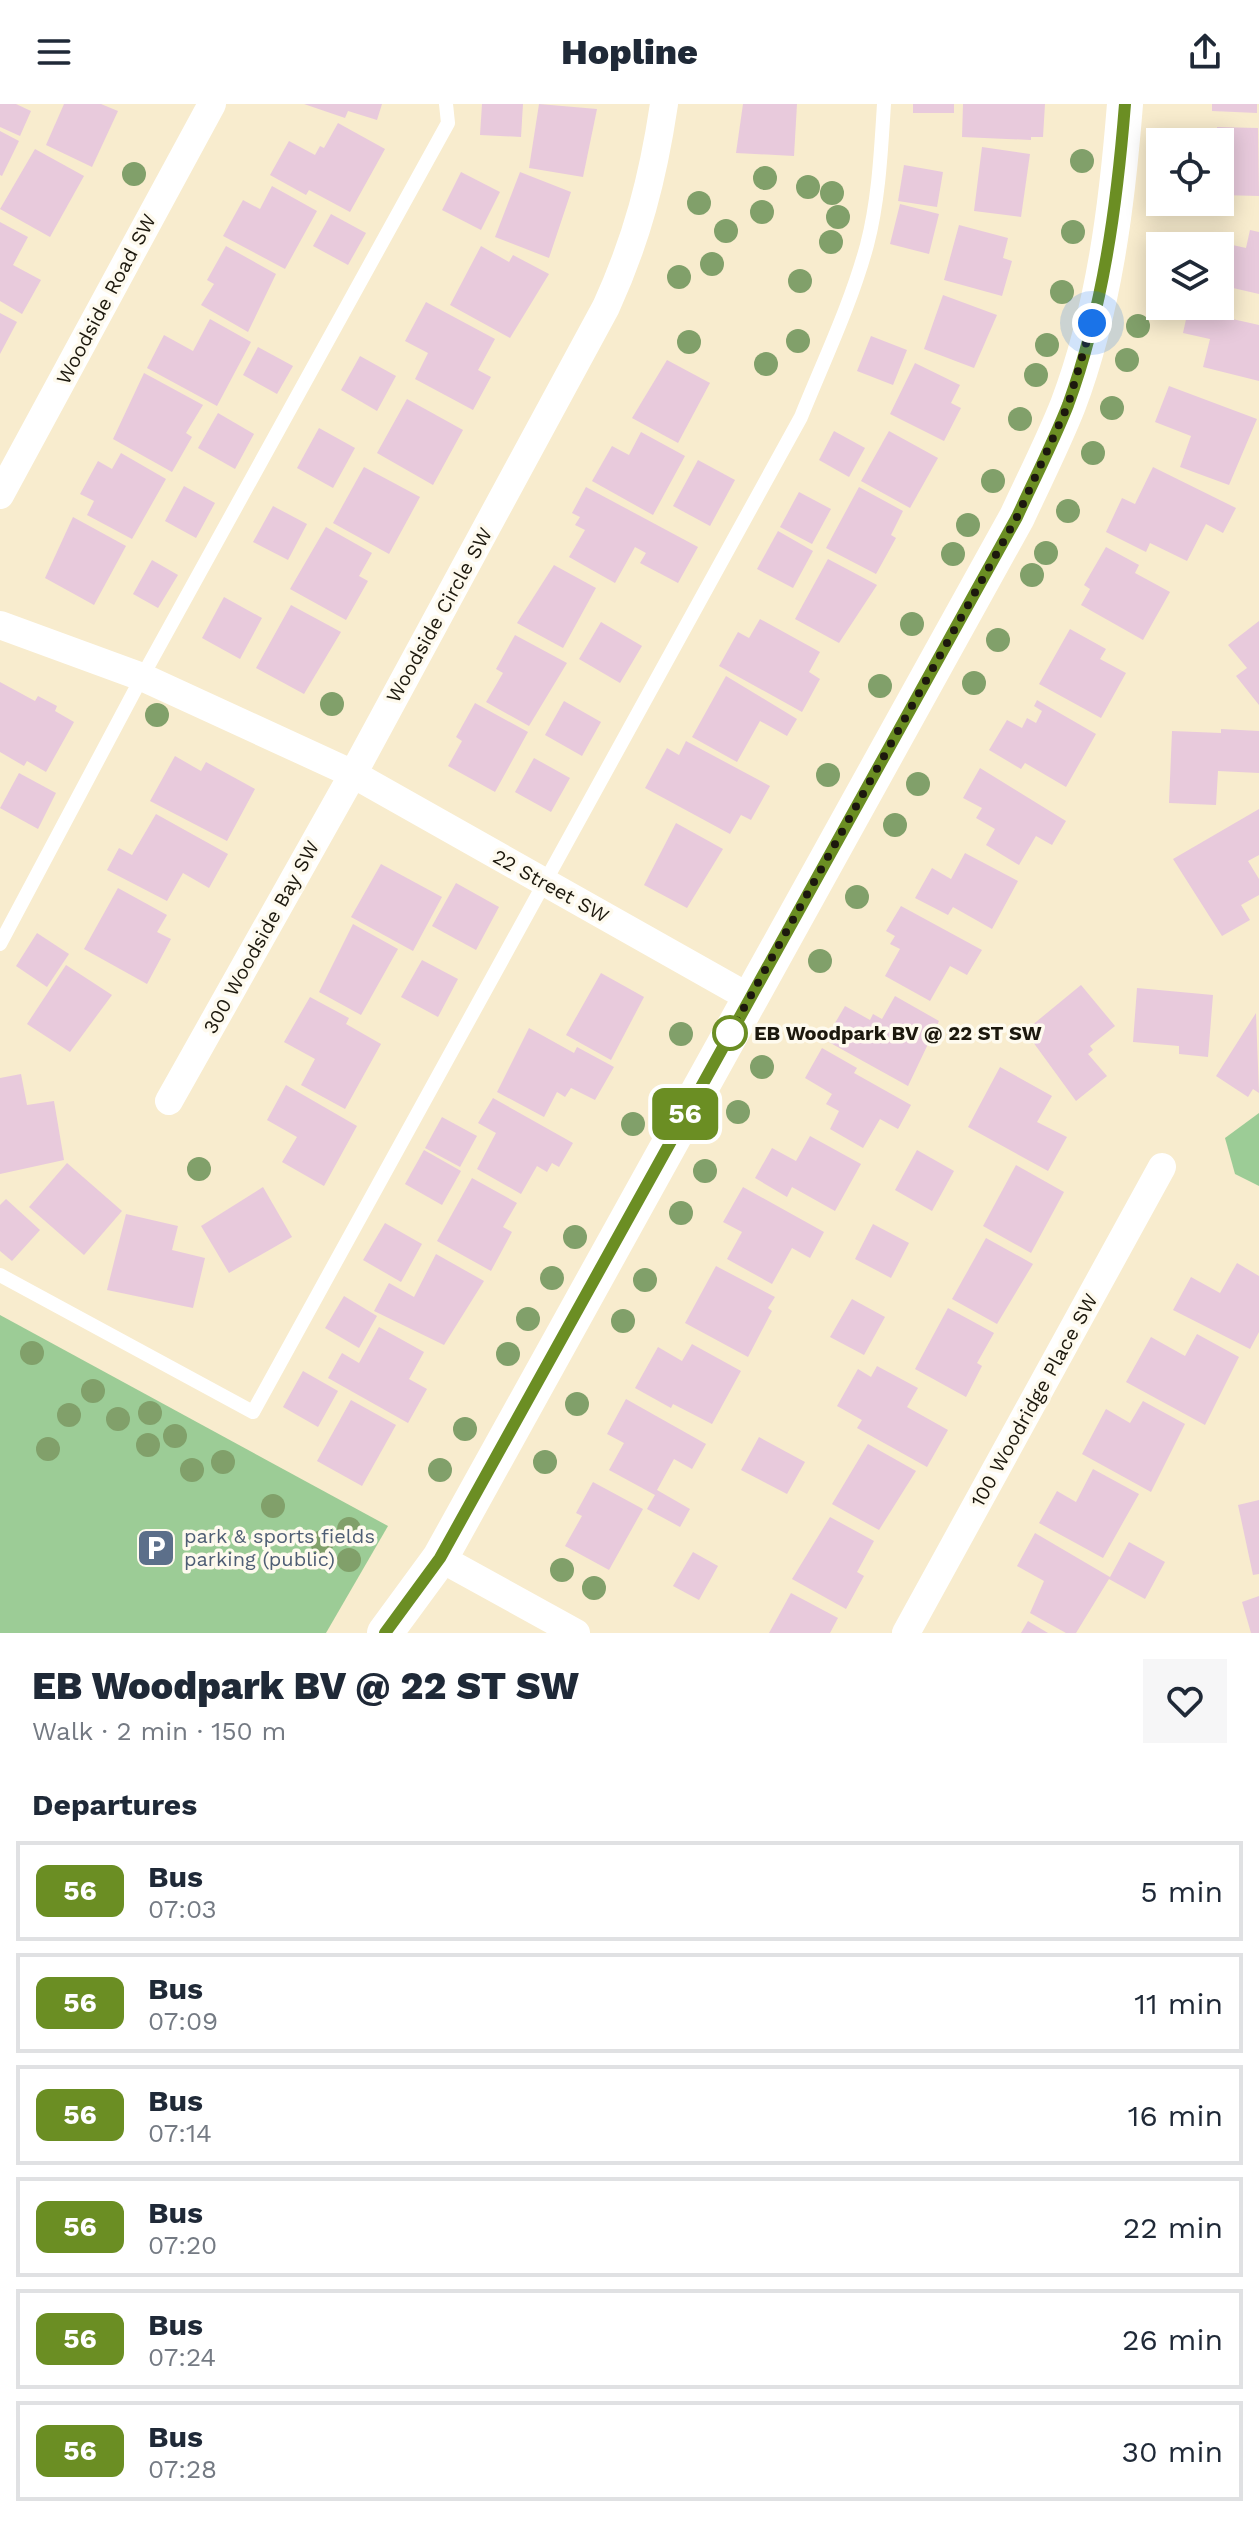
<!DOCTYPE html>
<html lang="en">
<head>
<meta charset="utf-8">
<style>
  body { margin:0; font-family:"Work Sans",sans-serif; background:#f6f6f7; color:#1f2937; height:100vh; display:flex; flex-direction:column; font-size:30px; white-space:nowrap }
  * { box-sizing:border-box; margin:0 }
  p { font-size:26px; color:#747a83 }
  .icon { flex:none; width:44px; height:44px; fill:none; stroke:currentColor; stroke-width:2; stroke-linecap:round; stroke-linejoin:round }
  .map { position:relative; height:1529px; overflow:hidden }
  .sheet { display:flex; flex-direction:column; background:#fff; flex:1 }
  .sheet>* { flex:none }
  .badge { padding:0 16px; border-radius:12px; font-size:28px; line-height:52px }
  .controls { position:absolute; left:1146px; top:24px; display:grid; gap:16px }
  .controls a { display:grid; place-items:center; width:88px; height:88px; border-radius:0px; background:#fff; box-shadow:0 4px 20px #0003; font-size:40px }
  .you { position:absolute; width:40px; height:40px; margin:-20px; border:6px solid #fff; border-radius:50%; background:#1a73e8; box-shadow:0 0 0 12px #1a73e833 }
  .map>.badge { position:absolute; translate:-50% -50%; box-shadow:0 0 0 4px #fff }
  h2 { padding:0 32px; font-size:30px; line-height:72px }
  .round { display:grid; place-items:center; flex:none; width:84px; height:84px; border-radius:0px; background:#f6f6f7 }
  .overview { display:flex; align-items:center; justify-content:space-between; height:136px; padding:0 32px }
  h1 { font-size:38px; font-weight:800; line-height:60px }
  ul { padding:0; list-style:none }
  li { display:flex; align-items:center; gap:24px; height:100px; margin:0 16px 12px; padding:0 16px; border:4px solid #e0e1e3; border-radius:0px }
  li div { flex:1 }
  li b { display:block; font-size:30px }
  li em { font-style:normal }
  li .badge { min-width:88px; font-weight:700; text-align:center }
  header { display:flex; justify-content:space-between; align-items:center; height:104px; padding:0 32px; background:#fff; font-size:36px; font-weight:800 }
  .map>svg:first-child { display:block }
  .green { fill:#9ccc96 }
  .building { fill:#e8cadc }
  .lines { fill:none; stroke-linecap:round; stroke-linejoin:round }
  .service { stroke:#fff; stroke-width:14 }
  .minor { stroke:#fff; stroke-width:28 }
  .tertiary { stroke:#fff; stroke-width:36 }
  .tree { fill:#81a06a }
  .line-casing { stroke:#fff; stroke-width:18 }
  .line { stroke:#6b8e23; stroke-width:12 }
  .walk { stroke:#1c180d; stroke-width:8; stroke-dasharray:0 14.4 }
  .stop-dot { fill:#fff; stroke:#6b8e23; stroke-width:4 }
  .labels { text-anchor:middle; stroke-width:7; stroke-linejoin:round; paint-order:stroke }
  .street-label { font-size:20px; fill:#1c180d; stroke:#fefaee }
  .stop-label { font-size:20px; font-weight:bold; fill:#1c180d; stroke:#fefaee; text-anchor:start }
  .service-label { font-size:20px; fill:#4e5e75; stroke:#fefaee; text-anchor:start }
</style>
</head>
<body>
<header><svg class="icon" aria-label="menu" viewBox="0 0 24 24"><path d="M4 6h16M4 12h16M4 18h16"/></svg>Hopline<svg class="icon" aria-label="share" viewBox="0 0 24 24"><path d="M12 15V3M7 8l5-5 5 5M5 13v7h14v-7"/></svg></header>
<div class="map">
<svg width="1259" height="1529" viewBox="0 0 1259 1529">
  <rect width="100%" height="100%" fill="#f8ecce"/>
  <g class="green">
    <path d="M1259,1009V1082L1235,1070L1225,1034Z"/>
    <path d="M0,1211L388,1422L326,1529H0Z"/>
  </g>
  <g class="building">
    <path d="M0,0H16L31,7L20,32L0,23Z"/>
    <path d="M64,0H101L118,7L92,63L46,41Z"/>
    <path d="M304,0H382L377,16L348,7L345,14Z"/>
    <path d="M482,0H523L521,33L480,31Z"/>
    <path d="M539,0L597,5L583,73L529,64Z"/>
    <path d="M743,0H797L794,52L736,49Z"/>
    <rect x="913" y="0" width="41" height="9"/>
    <path d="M963,0H1045L1043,33H1031V36L962,33Z"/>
    <path d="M1212,0H1257V9L1212,7Z"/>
    <path d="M338,19L385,45L350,108L309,86L306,91L270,71L289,37L315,51L320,42L324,44Z"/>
    <path d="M1217,23L1258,24L1259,92L1220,91Z"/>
    <path d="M0,27L19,37L2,72L0,71Z"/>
    <path d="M982,43L1030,50L1021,113L974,107Z"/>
    <path d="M35,45L84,72L50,133L0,105Z"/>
    <path d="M904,61L943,68L937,103L898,97Z"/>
    <path d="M461,68L500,88L481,126L442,106Z"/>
    <path d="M520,68L571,88L549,154L495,133Z"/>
    <path d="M272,82L317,107L285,165L223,132L243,96L260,105Z"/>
    <path d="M900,100L939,110L929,150L890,140Z"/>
    <path d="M331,110L366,129L348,161L313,142Z"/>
    <path d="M0,118L28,133L13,161L41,176L22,210L0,197Z"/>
    <path d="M959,121L1008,134L1003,154L1012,157L1002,192L944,176Z"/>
    <path d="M1250,126L1259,128V190L1233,184L1231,191L1220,188V142H1199L1201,134L1246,144Z"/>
    <path d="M226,142L276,170L248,228L201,201L214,180L207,176Z"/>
    <path d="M481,142L509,158L513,151L549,170L510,234L450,201Z"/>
    <path d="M943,191L997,211L974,264L924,245Z"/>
    <path d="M426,198L495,235L478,266L491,273L473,306L415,275L428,249L405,237Z"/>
    <path d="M1189,202L1231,204L1228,214L1259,221V277L1203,263L1210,235L1183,229Z"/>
    <path d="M0,209L17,218L0,250Z"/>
    <path d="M210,215L251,238L217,302L147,264L164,231L193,247Z"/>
    <path d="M871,232L907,246L893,281L857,267Z"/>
    <path d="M258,243L293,262L277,290L243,271Z"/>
    <path d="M360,252L396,272L377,307L341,286Z"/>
    <path d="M667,256L710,279L678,339L632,314Z"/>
    <path d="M915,259L960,281L951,299L961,304L944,337L890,310Z"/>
    <path d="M144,269L203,301L186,329L192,333L172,368L113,335Z"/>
    <path d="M1169,282L1257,315L1229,381L1180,363L1191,332L1155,318Z"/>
    <path d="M407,295L463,326L433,381L377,349Z"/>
    <path d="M218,309L254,330L235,365L198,344Z"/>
    <path d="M319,324L355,344L333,384L297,364Z"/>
    <path d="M834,327L865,344L849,373L819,356Z"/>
    <path d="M889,327L938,354L910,404L861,377Z"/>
    <path d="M641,328L685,352L653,411L592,377L612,342L629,351Z"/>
    <path d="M121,349L166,375L132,435L87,411L94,397L80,390L98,357L112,365Z"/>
    <path d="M698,356L735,376L710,422L673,402Z"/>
    <path d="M364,363L420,393L389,450L333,419Z"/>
    <path d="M1153,363L1236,404L1223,429L1206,420L1187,457L1150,439L1146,448L1106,428L1122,394L1135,400Z"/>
    <path d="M184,382L215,399L196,434L165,417Z"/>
    <path d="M586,383L698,443L678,479L640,459L646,449L635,443L615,479L569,453L585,426L575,421L580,413L572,409Z"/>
    <path d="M859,383L903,407L891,431L896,434L876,470L826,444Z"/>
    <path d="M799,388L831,405L812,440L780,423Z"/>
    <path d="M273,402L307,420L288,456L253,438Z"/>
    <path d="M73,413L126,442L94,501L45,474Z"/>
    <path d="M326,423L372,449L359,472L368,477L346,516L290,485Z"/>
    <path d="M778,427L813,447L793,484L757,465Z"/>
    <path d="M1106,443L1139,461L1135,469L1170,488L1143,536L1081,501L1090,485L1084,481Z"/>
    <path d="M828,455L877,481L839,539L795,515Z"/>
    <path d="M152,456L178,471L158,504L133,490Z"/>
    <path d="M554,461L596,484L563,544L517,519Z"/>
    <path d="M224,493L262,514L240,555L202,534Z"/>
    <path d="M291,501L341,528L304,590L256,564Z"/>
    <path d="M760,515L820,548L809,568L820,575L802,608L719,562L738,528L749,534Z"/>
    <path d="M1259,517V601L1236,572L1247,564L1228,541Z"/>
    <path d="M601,518L642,542L620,579L579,555Z"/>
    <path d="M1070,525L1106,545L1100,555L1126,569L1101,614L1039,580Z"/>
    <path d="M515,531L567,559L529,622L486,598L503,569L496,565Z"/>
    <path d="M726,572L797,615L787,632L760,617L737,658L692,633Z"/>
    <path d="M0,578L35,597L38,592L57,602L55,607L74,618L46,668L27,657L24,662L0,648Z"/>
    <path d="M1037,596L1096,630L1066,683L1025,659L1021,665L989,646L1007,616L1022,624L1027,614L1036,619L1042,607L1034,602Z"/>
    <path d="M564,597L601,618L582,652L545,631Z"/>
    <path d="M475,599L528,628L495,688L448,662L462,637L456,633Z"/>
    <path d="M1221,625L1259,627V669L1218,667L1216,701L1169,699L1172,627L1221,629Z"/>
    <path d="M686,637L770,682L751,716L741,711L730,730L645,684L667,644L679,651Z"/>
    <path d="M175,652L201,667L206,658L255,685L227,737L150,697Z"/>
    <path d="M534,654L570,674L551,708L515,688Z"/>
    <path d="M980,664L1066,717L1052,741L1036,732L1019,761L986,741L995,725L976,714L982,704L963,694Z"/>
    <path d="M19,669L56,689L38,725L0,704Z"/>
    <path d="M1259,705V751L1248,757L1259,775V791L1241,801L1250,816L1222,832L1173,755Z"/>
    <path d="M156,710L228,750L209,784L183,769L167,797L107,766L119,744L132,751Z"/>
    <path d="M676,719L723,745L687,804L644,781Z"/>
    <path d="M965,749L1018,777L992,825L953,803L948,811L915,794L932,764L951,775Z"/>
    <path d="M381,760L442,793L413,847L351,813Z"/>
    <path d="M456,779L499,803L476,846L432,822Z"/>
    <path d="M118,784L167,811L157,828L171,835L147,880L84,845Z"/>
    <path d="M901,802L982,846L967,871L950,862L930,897L885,872L900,845L890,840L895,832L886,827Z"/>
    <path d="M353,820L398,845L361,911L319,888Z"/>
    <path d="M37,829L69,850L47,883L16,862Z"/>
    <path d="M422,856L458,875L438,913L401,893Z"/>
    <path d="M66,861L112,891L70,948L27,920Z"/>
    <path d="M601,869L644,893L611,956L566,931Z"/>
    <path d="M1081,881L1115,922L1090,942L1093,946L1088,950L1107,972L1076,997L1025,927Z"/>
    <path d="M1137,884L1213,891L1208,953L1179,950V942L1133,938Z"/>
    <path d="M895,892L939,917L908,982L825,936L845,902L870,916L873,910L882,915Z"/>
    <path d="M310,893L349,914L346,920L381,940L345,1005L301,981L315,955L284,938Z"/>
    <path d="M1256,909L1259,989L1253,985L1248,993L1216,972Z"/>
    <path d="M529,924L574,949L577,943L614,963L595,996L571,984L565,993L557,988L544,1013L497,988Z"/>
    <path d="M822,944L857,964L854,969L911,1001L898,1025L880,1015L863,1044L830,1025L839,1007L826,1000L832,990L805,974Z"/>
    <path d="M1000,963L1052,992L1037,1018L1067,1033L1048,1067L968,1023Z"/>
    <path d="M21,970L27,1001L54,997L64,1056L0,1070V974Z"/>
    <path d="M286,981L357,1022L324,1082L282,1058L297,1033L267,1016Z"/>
    <path d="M493,994L573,1039L559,1063L552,1059L547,1068L537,1062L521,1090L477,1065L496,1029L478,1019Z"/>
    <path d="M442,1013L477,1032L460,1063L425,1044Z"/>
    <path d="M810,1032L861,1060L835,1107L792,1083L787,1093L755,1074L772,1044L796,1057Z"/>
    <path d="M424,1046L461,1067L442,1101L405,1080Z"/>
    <path d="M917,1046L954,1067L932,1107L895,1086Z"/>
    <path d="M67,1059L122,1107L84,1151L29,1103Z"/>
    <path d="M1016,1061L1064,1088L1031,1149L983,1122Z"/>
    <path d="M472,1074L517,1099L503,1123L512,1128L491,1167L437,1137Z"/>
    <path d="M263,1083L292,1133L229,1169L201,1122Z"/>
    <path d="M743,1083L824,1128L810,1154L792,1144L772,1180L727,1155L742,1128L723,1118Z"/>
    <path d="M6,1095L40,1126L12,1157L0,1147V1101Z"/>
    <path d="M126,1110L178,1122L172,1146L205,1154L193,1204L107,1186Z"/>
    <path d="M385,1119L422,1140L401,1178L363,1156Z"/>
    <path d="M873,1120L909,1139L891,1174L855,1155Z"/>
    <path d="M986,1134L1033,1160L997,1220L952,1195Z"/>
    <path d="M436,1150L484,1177L444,1241L374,1207L389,1179L414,1193Z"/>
    <path d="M1237,1159L1259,1172V1228L1250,1245L1173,1206L1191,1173L1220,1189Z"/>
    <path d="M716,1162L775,1193L768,1204L772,1207L748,1253L685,1219Z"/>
    <path d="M344,1192L377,1212L359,1244L325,1224Z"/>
    <path d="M852,1195L885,1213L864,1251L830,1233Z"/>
    <path d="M948,1204L994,1229L977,1259L982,1262L966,1293L915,1265Z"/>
    <path d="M379,1223L424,1248L409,1275L427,1285L408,1319L328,1274L342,1249L359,1259Z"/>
    <path d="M1197,1230L1239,1253L1205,1321L1126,1278L1151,1233L1185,1252Z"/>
    <path d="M692,1240L741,1267L712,1320L673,1300L671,1304L635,1284L658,1243L682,1257Z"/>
    <path d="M877,1262L918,1284L907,1303L948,1326L927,1363L857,1324L862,1316L837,1302L858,1265L871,1273Z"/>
    <path d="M303,1267L338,1287L318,1323L283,1303Z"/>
    <path d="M626,1295L706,1340L692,1365L674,1355L657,1386L690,1405L680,1423L647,1405L655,1391L609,1366L624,1339L607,1330Z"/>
    <path d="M351,1296L396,1321L362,1382L317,1357Z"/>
    <path d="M1143,1297L1185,1320L1151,1388L1082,1350L1106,1305L1130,1319Z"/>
    <path d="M759,1333L805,1358L787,1390L741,1366Z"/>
    <path d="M868,1340L916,1367L879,1426L832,1400Z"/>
    <path d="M1093,1365L1139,1390L1103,1454L1039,1419L1057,1387L1076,1398Z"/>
    <path d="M593,1378L643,1405L609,1466L565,1442L582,1412L576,1409Z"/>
    <path d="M1259,1396V1470L1253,1471L1238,1401Z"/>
    <path d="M830,1413L874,1437L857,1468L864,1472L846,1505L792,1475Z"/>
    <path d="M1035,1429L1110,1473L1129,1438L1165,1458L1145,1495L1109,1475L1076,1529H1066L1030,1509L1044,1477L1017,1462Z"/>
    <path d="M693,1448L718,1462L699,1496L673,1482Z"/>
    <path d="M791,1489L838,1514L830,1529H769Z"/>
    <path d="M1259,1492V1529H1251L1242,1498Z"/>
    <path d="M1028,1517L1048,1529H1021Z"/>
  </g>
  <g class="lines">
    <g class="service">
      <path d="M0,840L142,573L448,19L446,0"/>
      <path d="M0,1171L253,1308L801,313C824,256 851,200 867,141C879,95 881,46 884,0"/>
    </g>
    <g class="minor">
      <path d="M0,391L212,0"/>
      <path d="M0,521L142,573L353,670L606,203C637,135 653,74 664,0"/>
      <path d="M169,997L353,670L750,894"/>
      <path d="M440,1454L576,1529"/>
      <path d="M906,1529L1162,1063"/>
    </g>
    <path class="tertiary" d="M385,1529L440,1454L1017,413C1034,376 1053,339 1068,301C1104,206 1117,101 1125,0"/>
  </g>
  <g class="tree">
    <circle cx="1082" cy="57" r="12"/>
    <circle cx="134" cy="70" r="12"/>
    <circle cx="765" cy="74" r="12"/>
    <circle cx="808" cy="83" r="12"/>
    <circle cx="832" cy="89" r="12"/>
    <circle cx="699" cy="99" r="12"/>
    <circle cx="762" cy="108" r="12"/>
    <circle cx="838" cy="113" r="12"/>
    <circle cx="726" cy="127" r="12"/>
    <circle cx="1073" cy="128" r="12"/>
    <circle cx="831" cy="138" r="12"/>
    <circle cx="712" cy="160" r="12"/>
    <circle cx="679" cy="173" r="12"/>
    <circle cx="800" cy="177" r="12"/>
    <circle cx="1062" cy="188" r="12"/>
    <circle cx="1138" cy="222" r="12"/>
    <circle cx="798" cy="237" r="12"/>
    <circle cx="689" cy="238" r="12"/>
    <circle cx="1047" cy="241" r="12"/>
    <circle cx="1127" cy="256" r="12"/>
    <circle cx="766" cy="260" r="12"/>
    <circle cx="1036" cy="271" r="12"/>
    <circle cx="1112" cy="304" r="12"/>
    <circle cx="1020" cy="315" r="12"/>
    <circle cx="1093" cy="349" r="12"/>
    <circle cx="993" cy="377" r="12"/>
    <circle cx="1068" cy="407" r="12"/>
    <circle cx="968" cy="421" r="12"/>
    <circle cx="1046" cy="449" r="12"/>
    <circle cx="953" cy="450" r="12"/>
    <circle cx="1032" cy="471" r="12"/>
    <circle cx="912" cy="520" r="12"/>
    <circle cx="998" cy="536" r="12"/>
    <circle cx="974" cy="579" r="12"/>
    <circle cx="880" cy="582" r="12"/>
    <circle cx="332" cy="600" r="12"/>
    <circle cx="157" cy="611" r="12"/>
    <circle cx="828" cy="671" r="12"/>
    <circle cx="918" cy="680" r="12"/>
    <circle cx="895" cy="721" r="12"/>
    <circle cx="857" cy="793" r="12"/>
    <circle cx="820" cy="857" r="12"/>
    <circle cx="681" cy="930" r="12"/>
    <circle cx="762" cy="963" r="12"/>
    <circle cx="738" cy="1008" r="12"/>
    <circle cx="633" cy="1020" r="12"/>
    <circle cx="199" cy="1065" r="12"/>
    <circle cx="705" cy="1067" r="12"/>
    <circle cx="681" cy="1109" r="12"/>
    <circle cx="575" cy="1133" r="12"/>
    <circle cx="552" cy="1174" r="12"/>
    <circle cx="645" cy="1176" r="12"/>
    <circle cx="528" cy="1215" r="12"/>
    <circle cx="623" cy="1217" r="12"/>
    <circle cx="32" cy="1249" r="12"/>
    <circle cx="508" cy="1250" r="12"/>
    <circle cx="93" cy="1287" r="12"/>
    <circle cx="577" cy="1300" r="12"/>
    <circle cx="150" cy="1309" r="12"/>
    <circle cx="69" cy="1311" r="12"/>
    <circle cx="118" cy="1315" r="12"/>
    <circle cx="465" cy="1325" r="12"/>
    <circle cx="175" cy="1332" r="12"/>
    <circle cx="148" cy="1341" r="12"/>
    <circle cx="48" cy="1345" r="12"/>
    <circle cx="223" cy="1358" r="12"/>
    <circle cx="545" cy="1358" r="12"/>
    <circle cx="192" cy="1366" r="12"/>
    <circle cx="440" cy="1366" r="12"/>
    <circle cx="273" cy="1402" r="12"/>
    <circle cx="349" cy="1425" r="12"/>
    <circle cx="322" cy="1438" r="12"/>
    <circle cx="349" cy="1456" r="12"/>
    <circle cx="562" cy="1466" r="12"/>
    <circle cx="594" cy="1484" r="12"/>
  </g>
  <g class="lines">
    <defs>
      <path id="line" d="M385,1529L440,1454L1017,413C1034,376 1053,339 1068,301C1103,205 1117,101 1125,0"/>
    </defs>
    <use href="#line" class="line-casing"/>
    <use href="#line" class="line"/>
    <path class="walk" d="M730,929L1017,413L1068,301L1092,219"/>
  </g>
  <defs>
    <symbol id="parking-square" viewBox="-11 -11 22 22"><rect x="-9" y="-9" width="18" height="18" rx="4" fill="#5c6f8a" stroke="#fefaee"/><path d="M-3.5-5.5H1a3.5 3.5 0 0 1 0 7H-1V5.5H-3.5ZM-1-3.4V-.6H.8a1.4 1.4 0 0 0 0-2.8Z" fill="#fff"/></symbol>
  </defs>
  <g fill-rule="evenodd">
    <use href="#parking-square" x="134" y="1422" width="44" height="44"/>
  </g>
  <circle class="stop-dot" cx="730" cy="929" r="16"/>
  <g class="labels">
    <g class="street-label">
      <text transform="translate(106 195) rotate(-62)" y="7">Woodside Road SW</text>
      <text transform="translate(439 511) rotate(-61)" y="7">Woodside Circle SW</text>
      <text transform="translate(551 782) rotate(29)" y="7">22 Street SW</text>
      <text transform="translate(261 833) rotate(-61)" y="7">300 Woodside Bay SW</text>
      <text transform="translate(1034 1296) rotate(-61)" y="7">100 Woodridge Place SW</text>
    </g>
    <g class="stop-label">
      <text x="754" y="936">EB Woodpark BV @ 22 ST SW</text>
    </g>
    <g class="service-label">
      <text x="184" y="1439">park &amp; sports fields<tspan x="184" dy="23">parking (public)</tspan></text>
    </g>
  </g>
</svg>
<div class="controls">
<a><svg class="icon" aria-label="locate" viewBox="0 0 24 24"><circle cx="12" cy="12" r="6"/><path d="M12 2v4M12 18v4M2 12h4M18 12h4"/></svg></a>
<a><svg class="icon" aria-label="layers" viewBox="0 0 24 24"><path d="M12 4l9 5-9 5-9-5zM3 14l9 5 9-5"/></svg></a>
</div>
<div class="you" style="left:1092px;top:219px"></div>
<b class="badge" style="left:685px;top:1010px;background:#6b8e23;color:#fff">56</b>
</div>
<section class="sheet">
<div class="overview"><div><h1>EB Woodpark BV @ 22 ST SW</h1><p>Walk · 2 min · 150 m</p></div><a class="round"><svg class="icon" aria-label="heart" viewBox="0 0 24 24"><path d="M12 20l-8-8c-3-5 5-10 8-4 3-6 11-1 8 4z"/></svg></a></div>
<h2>Departures</h2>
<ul>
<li><span class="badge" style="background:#6b8e23;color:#fff">56</span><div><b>Bus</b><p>07:03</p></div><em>5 min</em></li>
<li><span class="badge" style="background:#6b8e23;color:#fff">56</span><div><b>Bus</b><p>07:09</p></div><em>11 min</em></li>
<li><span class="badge" style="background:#6b8e23;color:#fff">56</span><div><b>Bus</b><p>07:14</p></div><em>16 min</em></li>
<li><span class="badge" style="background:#6b8e23;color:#fff">56</span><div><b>Bus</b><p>07:20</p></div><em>22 min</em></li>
<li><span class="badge" style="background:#6b8e23;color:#fff">56</span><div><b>Bus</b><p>07:24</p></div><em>26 min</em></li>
<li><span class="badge" style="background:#6b8e23;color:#fff">56</span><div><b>Bus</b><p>07:28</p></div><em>30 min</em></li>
</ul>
</section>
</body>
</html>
